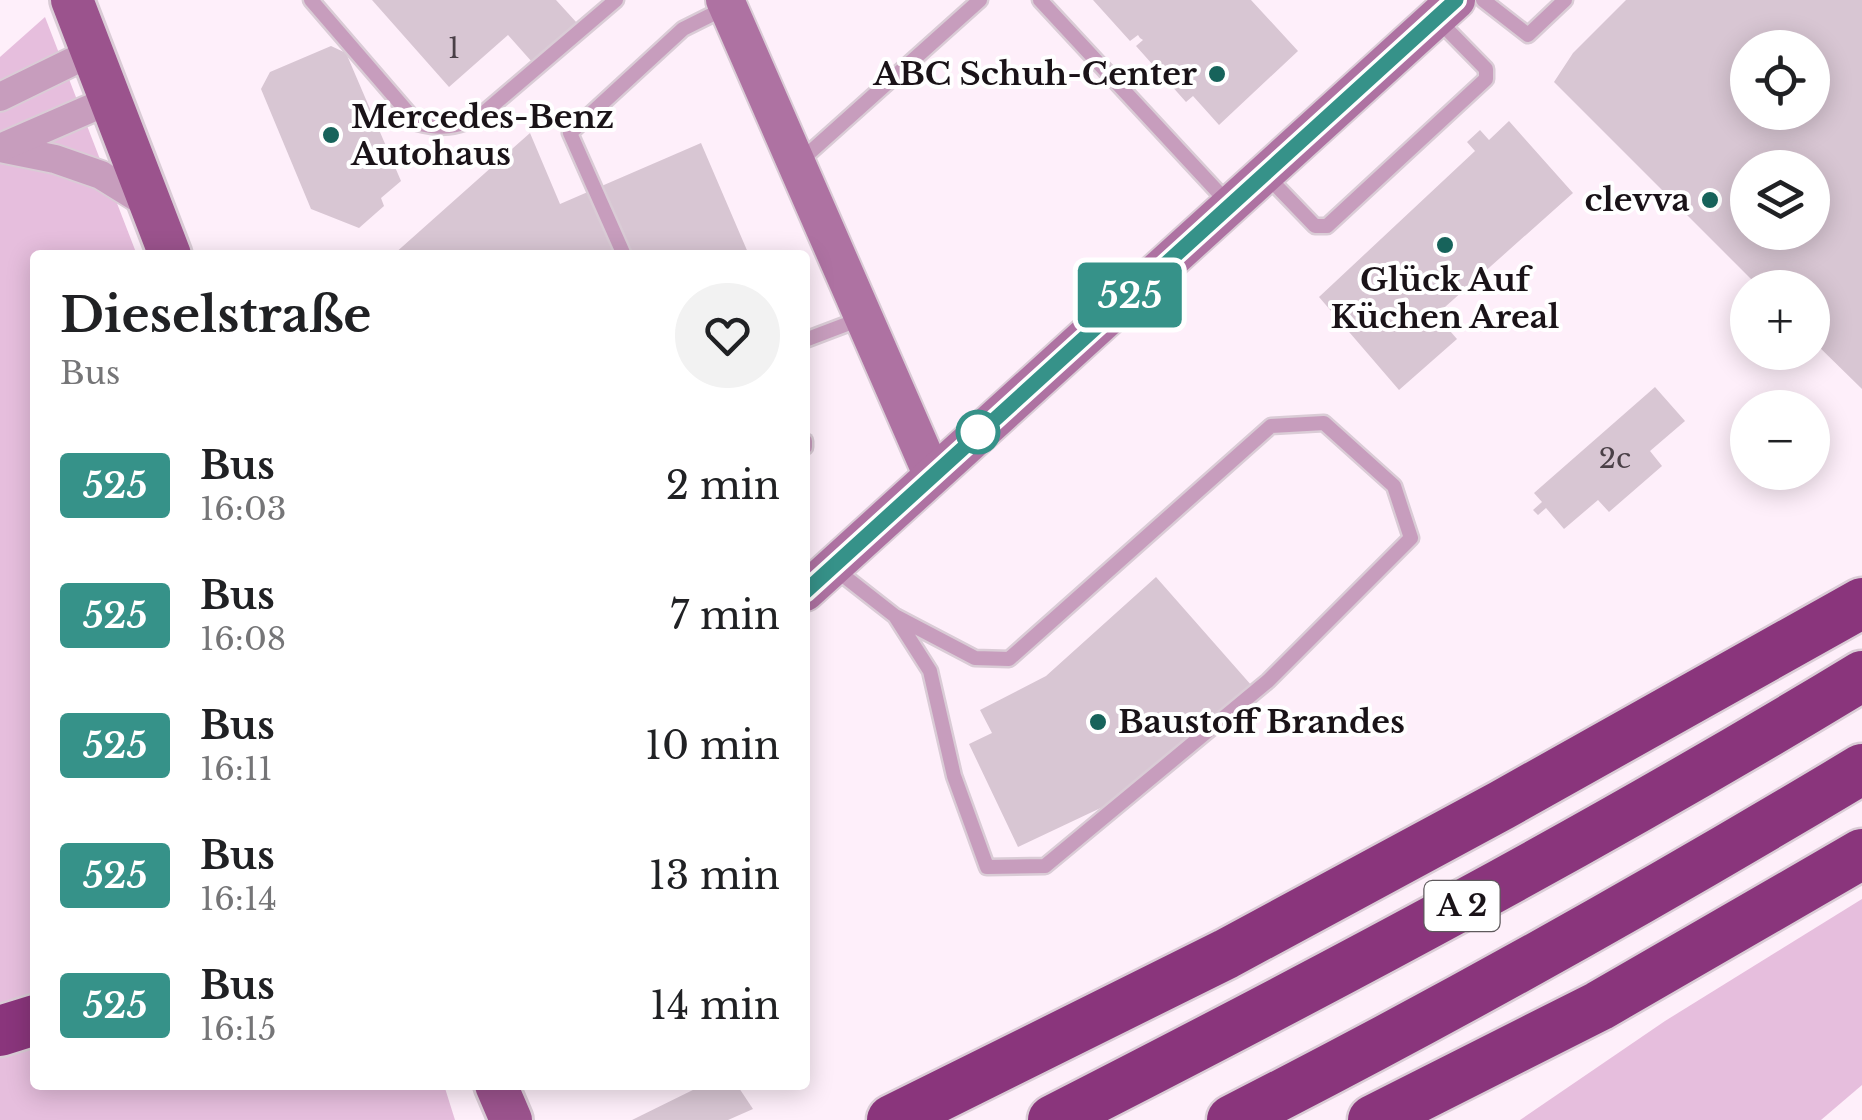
<!DOCTYPE html>
<html lang="en">
<head>
<meta charset="utf-8">
<style>
  body { margin:0; font-family:"Libre Baskerville",serif; background:#f2f2f2; color:#202124; height:100vh; display:flex; flex-direction:column; font-size:38px; white-space:nowrap }
  * { box-sizing:border-box; margin:0 }
  p { font-size:32px; color:#757577 }
  .icon { flex:none; width:55px; height:55px; fill:none; stroke:currentColor; stroke-width:2; stroke-linecap:round; stroke-linejoin:round }
  .map { position:relative; flex:1; overflow:hidden }
  .panel { position:absolute; left:30px; top:250px; width:780px; height:840px; display:flex; flex-direction:column; background:#fff; border-radius:10px; box-shadow:0 5px 25px #0003 }
  .panel>* { flex:none }
  .badge { padding:0 20px; border-radius:8px; font-size:35px; line-height:65px }
  .tools { position:absolute; left:1730px; top:30px; display:grid; gap:20px }
  .tools a { display:grid; place-items:center; width:100px; height:100px; border-radius:50%; background:#fff; box-shadow:0 5px 25px #0003; font-size:50px }
  .map>.badge { position:absolute; translate:-50% -50%; box-shadow:0 0 0 5px #fff }
  .round { display:grid; place-items:center; flex:none; width:105px; height:105px; border-radius:52px; background:#f2f2f2 }
  .head { display:flex; align-items:center; justify-content:space-between; height:170px; padding:0 30px }
  h1 { font-size:48px; font-weight:700; line-height:75px }
  ul { padding:0; list-style:none }
  li { display:flex; align-items:center; gap:30px; height:130px; padding:0 30px }
  li div { flex:1 }
  li b { display:block; font-size:38px }
  li em { font-style:normal }
  li .badge { min-width:110px; font-weight:700; text-align:center }
  .map>svg:first-child { display:block }
  .green { fill:#e6bedd }
  .building { fill:#d8c6d3; fill-rule:evenodd }
  .lines { fill:none; stroke-linecap:round; stroke-linejoin:round }
  .lane-casing { stroke:#daccd6; stroke-width:19 }
  .street-casing { stroke:#daccd6; stroke-width:32 }
  .secondary-casing { stroke:#daccd6; stroke-width:42 }
  .primary-casing { stroke:#daccd6; stroke-width:48 }
  .highway-casing { stroke:#daccd6; stroke-width:55 }
  .lane { stroke:#c79dbd; stroke-width:14 }
  .street { stroke:#c79dbd; stroke-width:28 }
  .secondary { stroke:#ae72a2; stroke-width:38 }
  .primary { stroke:#9b538d; stroke-width:42 }
  .highway { stroke:#8a357c; stroke-width:50 }
  .line-casing { stroke:#fff; stroke-width:22 }
  .line { stroke:#369289; stroke-width:15 }
  .poi-dot { fill:#17635b; stroke:#fff; stroke-width:4 }
  .stop-dot { fill:#fff; stroke:#369289; stroke-width:5 }
  .labels { text-anchor:middle; stroke-width:8; stroke-linejoin:round; paint-order:stroke }
  .number-label { font-size:28px; fill:#4a4047 }
  .shield { fill:#fff; stroke:#5f5a5d; stroke-width:2.5 }
  .shield-label { font-size:30px; font-weight:bold; fill:#1a1318 }
  .poi-label { font-size:32px; font-weight:bold; fill:#1a1318; stroke:#fff; text-anchor:end }
</style>
</head>
<body>
<div class="map">
<svg width="1862" height="1120" viewBox="0 0 1862 1120">
  <rect width="100%" height="100%" fill="#feeffa"/>
  <g class="green">
    <path d="M45,17L137,255H35V1000L0,1010V57Z"/>
    <path d="M1862,899V1085L1821,1120H1520L1665,1021Z"/>
    <path d="M35,1042V1085H444L455,1120H0V1053Z"/>
  </g>
  <g class="building">
    <path d="M372,0H556L577,23L532,62L508,35L449,87Z"/>
    <path d="M1093,0H1251L1298,51L1219,125L1193,96L1186,102L1136,46L1143,40L1140,38L1138,35L1130,41Z"/>
    <path d="M1626,0H1862V389L1812,340V288H1760L1554,82L1573,53ZM1748,48H1812V112H1748ZM1748,168H1812V232H1748Z"/>
    <path d="M331,46L346,53L401,181L381,198L384,206L359,228L311,209L261,89L270,72Z"/>
    <path d="M1509,121L1573,193L1436,315L1457,339L1399,390L1319,297L1475,151L1467,142L1480,130L1489,140Z"/>
    <path d="M530,133L560,204L701,143L749,255H393Z"/>
    <path d="M1655,387L1685,421L1650,451L1662,466L1609,512L1598,500L1564,529L1546,508L1538,515L1533,510L1542,502L1534,493Z"/>
    <path d="M1156,577L1252,686L1126,796L1018,847L969,744L992,733L980,710L1046,676Z"/>
    <path d="M703,1085H737L753,1109L728,1120H632Z"/>
  </g>
  <g class="lines">
    <defs>
      <g id="lane">
        <path d="M311,0L417,123C441,130 456,127 479,117L616,0"/>
        <path d="M1040,0L1229,204"/>
        <path d="M1483,0L1528,35L1565,0"/>
        <path d="M798,163L980,0"/>
        <path d="M1265,174L1315,226H1327L1486,79V69L1438,20"/>
        <path d="M624,255L570,133L683,29L725,8"/>
        <path d="M805,340L863,318"/>
        <path d="M805,441V447"/>
        <path d="M835,569L895,616L975,658L1009,659L1271,426L1324,423L1394,486L1411,538L1268,681L1045,866L987,867L954,776L930,671L895,616"/>
      </g>
      <g id="street">
        <path d="M0,97L92,52"/>
        <path d="M0,148L55,159L101,175L151,206"/>
        <path d="M0,148L110,100"/>
      </g>
      <g id="secondary">
        <path d="M725,0L932,474"/>
        <path d="M805,592L1456,0"/>
      </g>
      <g id="primary">
        <path d="M72,0L170,255"/>
        <path d="M496,1085L511,1120"/>
      </g>
      <g id="highway">
        <path d="M0,1031L35,1020"/>
        <path d="M892,1120L1226,954L1502,805L1862,603"/>
        <path d="M1053,1120C1327,980 1599,836 1862,676"/>
        <path d="M1232,1120C1446,1011 1656,893 1862,769"/>
        <path d="M1373,1120L1599,1006L1862,854"/>
      </g>
    </defs>
    <use href="#lane" class="lane-casing"/>
    <use href="#street" class="street-casing"/>
    <use href="#secondary" class="secondary-casing"/>
    <use href="#primary" class="primary-casing"/>
    <use href="#highway" class="highway-casing"/>
    <use href="#lane" class="lane"/>
    <use href="#street" class="street"/>
    <use href="#secondary" class="secondary"/>
    <use href="#primary" class="primary"/>
    <use href="#highway" class="highway"/>
  </g>
  <g class="lines">
    <defs>
      <path id="line" d="M805,592L1456,0"/>
    </defs>
    <use href="#line" class="line-casing"/>
    <use href="#line" class="line"/>
  </g>
  <g class="poi-dot">
    <circle cx="1217" cy="74" r="10"/>
    <circle cx="331" cy="135" r="10"/>
    <circle cx="1710" cy="200" r="10"/>
    <circle cx="1445" cy="245" r="10"/>
    <circle cx="1098" cy="722" r="10"/>
  </g>
  <circle class="stop-dot" cx="978" cy="432" r="20"/>
  <g class="labels">
    <g class="number-label">
      <text x="454" y="58">1</text>
      <text x="1615" y="468">2c</text>
    </g>
    <rect class="shield" x="1424.5" y="881" width="75" height="50" rx="8"/>
    <g class="shield-label">
      <text x="1462" y="916">A 2</text>
    </g>
    <g class="poi-label">
      <text x="1197" y="85">ABC Schuh-Center</text>
      <text x="351" y="128" text-anchor="start">Mercedes-Benz<tspan x="351" dy="37">Autohaus</tspan></text>
      <text x="1690" y="211">clevva</text>
      <text x="1445" y="291" text-anchor="middle">Glück Auf<tspan x="1445" dy="37">Küchen Areal</tspan></text>
      <text x="1118" y="733" text-anchor="start">Baustoff Brandes</text>
    </g>
  </g>
</svg>
<div class="tools">
<a><svg class="icon" aria-label="locate" viewBox="0 0 24 24"><circle cx="12" cy="12" r="6"/><path d="M12 2v4M12 18v4M2 12h4M18 12h4"/></svg></a>
<a><svg class="icon" aria-label="layers" viewBox="0 0 24 24"><path d="M12 4l9 5-9 5-9-5zM3 14l9 5 9-5"/></svg></a>
<a>+</a>
<a>−</a>
</div>
<b class="badge" style="left:1130px;top:295px;background:#369289;color:#fff">525</b>
<section class="panel">
<div class="head"><div><h1>Dieselstraße</h1><p>Bus</p></div><a class="round"><svg class="icon" aria-label="heart" viewBox="0 0 24 24"><path d="M12 20l-8-8c-3-5 5-10 8-4 3-6 11-1 8 4z"/></svg></a></div>
<ul>
<li><span class="badge" style="background:#369289;color:#fff">525</span><div><b>Bus</b><p>16:03</p></div><em>2 min</em></li>
<li><span class="badge" style="background:#369289;color:#fff">525</span><div><b>Bus</b><p>16:08</p></div><em>7 min</em></li>
<li><span class="badge" style="background:#369289;color:#fff">525</span><div><b>Bus</b><p>16:11</p></div><em>10 min</em></li>
<li><span class="badge" style="background:#369289;color:#fff">525</span><div><b>Bus</b><p>16:14</p></div><em>13 min</em></li>
<li><span class="badge" style="background:#369289;color:#fff">525</span><div><b>Bus</b><p>16:15</p></div><em>14 min</em></li>
</ul>
</section>
</div>
</body>
</html>
